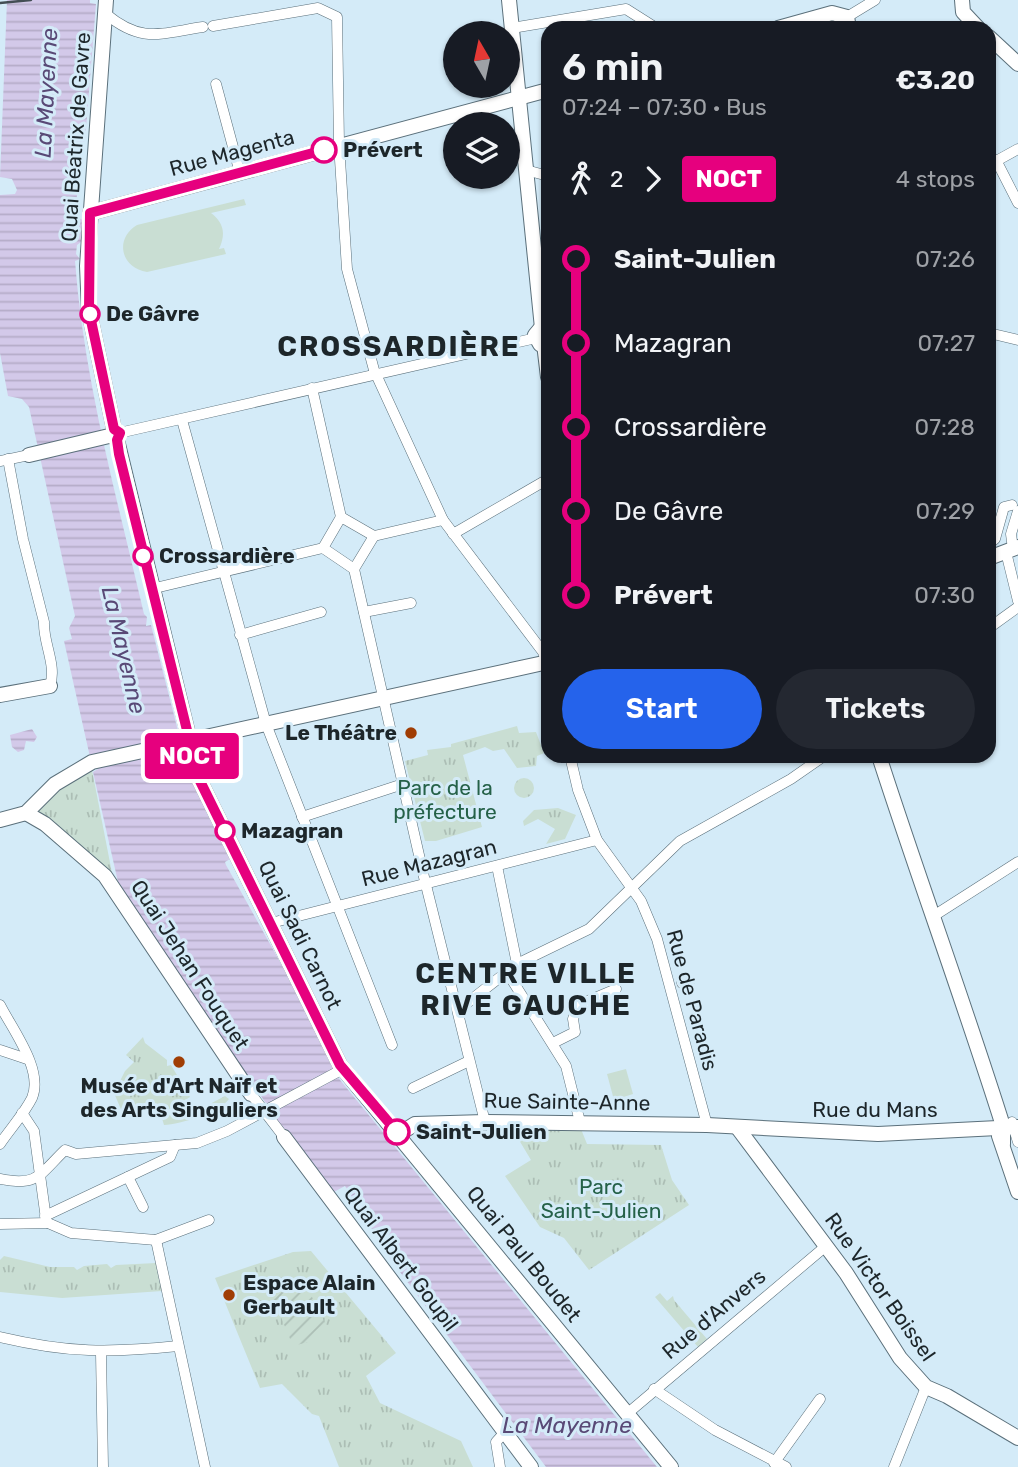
<!DOCTYPE html>
<html lang="en">
<head>
<meta charset="utf-8">
<style>
  body { margin:0; font-family:Rubik,sans-serif; background:#242831; color:#f1f3f6; height:100vh; display:flex; flex-direction:column; font-size:26px; white-space:nowrap }
  * { box-sizing:border-box; margin:0 }
  p { font-size:23px; color:#9ea1a6 }
  .icon { flex:none; width:38px; height:38px; fill:none; stroke:currentColor; stroke-width:2; stroke-linecap:round; stroke-linejoin:round }
  .map { position:relative; flex:1; overflow:hidden }
  .details { position:absolute; left:541px; top:21px; width:455px; height:742px; display:flex; flex-direction:column; background:#171b24; border-radius:21px; box-shadow:0 2px 5px #0004 }
  .details>* { flex:none }
  .badge { padding:0 14px; border-radius:5px; font-size:24px; line-height:46px }
  .needle { width:46px; rotate:351deg }
  .fabs { position:absolute; left:443px; top:21px; display:grid; gap:14px }
  .fabs a { display:grid; place-items:center; width:77px; height:77px; border-radius:50%; background:#171b24; box-shadow:0 2px 5px #0004; font-size:35px }
  .map>.badge { position:absolute; translate:-50% -50%; box-shadow:0 0 0 4px #fff }
  .legs { display:flex; align-items:center; gap:10px; height:77px; padding:0 21px; font-size:23px }
  .legs p { margin-inline-start:auto }
  .head { display:flex; align-items:center; justify-content:space-between; height:119px; padding:0 21px }
  h1 { font-size:38px; font-weight:600; line-height:52px }
  .cta { display:flex; gap:14px; margin-top:auto; padding:14px 21px }
  .cta a { flex:1; height:80px; border-radius:42px; background:#2563eb; color:#fff; font-size:28px; font-weight:600; line-height:80px; text-align:center }
  .cta a+a { background:#242831; color:#f1f3f6 }
  ul { padding:0 21px; list-style:none }
  li { display:flex; align-items:center; gap:24px; height:84px; font-size:26px }
  li i { display:grid; place-items:center; width:10px; height:100%; margin:0 9px; background:currentColor }
  li i::after { content:''; width:18px; height:18px; margin:-9px; border:5px solid; border-radius:50%; background:#171b24 }
  li p { margin-inline-start:auto }
  li:first-child i { background:linear-gradient(#0000 50%,currentColor 0) }
  li:last-child i { background:linear-gradient(currentColor 50%,#0000 0) }
  .map>svg:first-child { display:block }
  .grass { fill:url(#grass-tufts) }
  .garden { fill:url(#garden-furrows) }
  .pitch { fill:#c9ded3 }
  .water { fill:url(#water-rules) }
  .lines { fill:none; stroke-linecap:round; stroke-linejoin:round }
  .street-casing { stroke:#5b707b; stroke-width:11 }
  .secondary-casing { stroke:#5b707b; stroke-width:16 }
  .street { stroke:#fff; stroke-width:10 }
  .secondary { stroke:#fff; stroke-width:14 }
  .rail { stroke:#434e54; stroke-width:2.5 }
  .line-1-casing { stroke:#fff; stroke-width:16 }
  .line-1 { stroke:#e6007e; stroke-width:10 }
  .stop-1-dot { fill:#fff; stroke:#e6007e; stroke-width:3.5 }
  .poi-dot { fill:#a03d04; stroke:#d4ebf8; stroke-width:2.5 }
  .labels { text-anchor:middle; stroke-width:6; stroke-linejoin:round; paint-order:stroke }
  .street-label { font-size:21px; fill:#1d262a; stroke:#d4ebf8 }
  .stop-label { font-size:21px; font-weight:bold; fill:#1d262a; stroke:#d4ebf8; text-anchor:start }
  .poi-label { font-size:21px; font-weight:bold; fill:#1d262a; stroke:#d4ebf8; text-anchor:end }
  .park-label { font-size:21px; fill:#256148; stroke:#d4ebf8 }
  .water-label { font-size:23px; font-style:italic; fill:#594976; stroke:#d4ebf8 }
  .district-label { font-size:28px; font-weight:bold; letter-spacing:2px; fill:#1d262a; stroke:#d4ebf8 }
</style>
</head>
<body>
<div class="map">
<svg width="1018" height="1467" viewBox="0 0 1018 1467">
  <defs>
    <pattern id="grass-tufts" width="24" height="20" patternUnits="userSpaceOnUse" patternTransform="scale(1.75)"><rect width="24" height="20" fill="#c9ded3"/><path d="M3 7l-1-3M5 7V3M7 7l1-3M15 17l-1-3M17 17v-4M19 17l1-3" fill="none" stroke="#acbeb5"/></pattern>
    <pattern id="garden-furrows" width="10" height="10" patternUnits="userSpaceOnUse" patternTransform="scale(1.75)"><rect width="10" height="10" fill="#c9ded3"/><path d="M-1 1l2-2M0 10L10 0M9 11l2-2" fill="none" stroke="#acbeb5"/></pattern>
    <pattern id="water-rules" width="6" height="5" patternUnits="userSpaceOnUse" patternTransform="scale(1.75)"><rect width="6" height="5" fill="#d3c9e9"/><path d="M0 2.5h6" fill="none" stroke="#b5acc8"/></pattern>
  </defs>
  <rect width="100%" height="100%" fill="#d4ebf8"/>
  <g class="grass">
    <path d="M517,726L519,733L536,732L544,753L537,756L536,766L517,768L504,749L493,751L485,747L463,755L482,827L436,841H425L405,761L428,755L427,750L451,747V744Z"/>
    <path d="M92,770L112,873L37,811L58,787Z"/>
    <circle cx="524" cy="788" r="10"/>
    <path d="M558,808L576,815L565,839L546,844L555,829L538,819L524,826L523,821L534,810Z"/>
    <path d="M143,1037L145,1043L167,1060V1066L171,1065L190,1097L170,1109L123,1114L114,1093L125,1071L134,1062L126,1055Z"/>
    <path d="M225,1096L229,1099C219,1113 181,1124 164,1125L161,1115C179,1116 193,1106 208,1105Z"/>
    <path d="M581,1129L587,1144L661,1145L672,1180L689,1205L589,1270L564,1238L540,1227L505,1176L531,1160L519,1140L524,1130Z"/>
    <path d="M311,1251L396,1353L366,1376L380,1403L461,1441L473,1467H339L319,1416L312,1414L282,1384L260,1388L215,1278L293,1252Z"/>
    <path d="M4,1256L50,1267H74L77,1270L84,1266L107,1264L111,1268L116,1265L156,1263L162,1291L62,1298L0,1292V1260Z"/>
    <path d="M660,1293L667,1301L673,1296L674,1300L707,1339L698,1347L655,1297Z"/>
  </g>
  <path class="garden" d="M286,1276L290,1283L306,1285L326,1325L324,1334L316,1340L293,1346L266,1281Z"/>
  <g class="pitch">
    <path d="M244,199L246,205L211,213C224,223 226,234 219,249L224,248L226,254L147,272C121,268 114,239 137,225Z"/>
    <path d="M626,1069L633,1094L614,1100L607,1074Z"/>
  </g>
  <g class="water">
    <path d="M7,0H90V3L96,4L85,141L82,142L75,216L83,220L81,242L77,245L76,254L80,259L75,261C84,381 117,498 144,614L147,617L146,626L151,625L190,778L230,859L225,862L226,865L289,978L336,1075L657,1467H546L391,1260L345,1186L332,1193L273,1115L274,1109L265,1102L118,882L93,772L98,769L90,757L64,641L72,639L69,628L75,616L29,407L22,399L8,396L0,353V195L15,194L17,190L12,179L0,177Z"/>
    <path d="M32,729L37,737L34,742L26,741L24,750L18,752L12,747L10,735Z"/>
  </g>
  <g class="lines">
    <defs>
      <g id="street">
        <path d="M106,14C142,44 161,33 203,27"/>
        <path d="M847,17L875,0"/>
        <path d="M213,26L318,8L337,17L339,144L347,269L374,370L443,520L543,652L546,662"/>
        <path d="M512,28L626,9L656,28"/>
        <path d="M216,84L240,173"/>
        <path d="M996,160L1018,203"/>
        <path d="M989,165L1018,149"/>
        <path d="M526,170L548,176"/>
        <path d="M989,333L1018,340"/>
        <path d="M312,388L341,517"/>
        <path d="M182,420L266,724L392,1045"/>
        <path d="M119,433L536,338"/>
        <path d="M8,459L23,539L44,622C43,643 57,665 50,686"/>
        <path d="M0,461L29,455"/>
        <path d="M341,517L374,536L354,569L323,548Z"/>
        <path d="M453,534L548,479"/>
        <path d="M374,536L443,520"/>
        <path d="M989,544L995,539L1004,507L1012,505"/>
        <path d="M1013,549L1011,534L1018,511"/>
        <path d="M1006,552L1018,601"/>
        <path d="M354,569L424,877L485,1122"/>
        <path d="M151,589L323,548"/>
        <path d="M364,612L411,603"/>
        <path d="M989,628L1018,607"/>
        <path d="M240,635L321,612"/>
        <path d="M570,756L578,790L597,840L641,901L657,939L707,1125"/>
        <path d="M302,817L403,784"/>
        <path d="M497,866L517,964"/>
        <path d="M932,917L1018,862"/>
        <path d="M271,923L597,840"/>
        <path d="M507,972L566,1066L580,1122"/>
        <path d="M685,980L689,982L686,986L682,983Z"/>
        <path d="M0,1005C12,1029 44,1070 32,1098C24,1114 10,1129 0,1144"/>
        <path d="M458,1010L517,964L589,929L680,841L791,779L824,756"/>
        <path d="M553,1043L575,1032L573,1019L578,1005L616,989"/>
        <path d="M0,1050L27,1059"/>
        <path d="M413,1088L469,1061"/>
        <path d="M251,1094L284,1137"/>
        <path d="M22,1113L34,1131L46,1219"/>
        <path d="M1012,1122L1018,1142"/>
        <path d="M128,1177L143,1207"/>
        <path d="M0,1179C38,1187 40,1174 65,1150L76,1154L197,1143L227,1131L343,1069"/>
        <path d="M45,1216L170,1157L175,1145"/>
        <path d="M48,1223L71,1233L156,1240L209,1220"/>
        <path d="M0,1224L48,1223"/>
        <path d="M156,1240L205,1467"/>
        <path d="M0,1337C68,1353 109,1353 178,1346"/>
        <path d="M101,1353L103,1467"/>
        <path d="M654,1389L715,1430L786,1467"/>
        <path d="M628,1413L826,1246"/>
        <path d="M774,1463L820,1399"/>
        <path d="M500,1467L496,1442L505,1432"/>
        <path d="M894,1467L926,1387"/>
      </g>
      <g id="secondary">
        <path d="M106,0L87,266L89,311L114,429"/>
        <path d="M509,0L542,328"/>
        <path d="M962,0L963,12L978,28"/>
        <path d="M778,28L832,13L847,17L849,28"/>
        <path d="M989,37L1018,64"/>
        <path d="M90,213L548,90"/>
        <path d="M548,329H540L535,335L540,344L548,343"/>
        <path d="M544,344L548,377"/>
        <path d="M117,440L199,779L340,1065L671,1467"/>
        <path d="M29,455L109,436"/>
        <path d="M989,558L1018,547"/>
        <path d="M0,695L50,686"/>
        <path d="M879,756C919,880 964,1002 1003,1126V1144"/>
        <path d="M26,813L45,824L105,876L251,1094"/>
        <path d="M0,820L26,813L55,784L92,762L548,662"/>
        <path d="M737,1127L846,1273L900,1358L926,1387L947,1396L1018,1438"/>
        <path d="M399,1134L415,1124L485,1122L707,1125L878,1134L1018,1127"/>
        <path d="M999,1136L1018,1192"/>
        <path d="M284,1137L531,1467"/>
      </g>
    </defs>
    <use href="#street" class="street-casing"/>
    <use href="#secondary" class="secondary-casing"/>
    <use href="#street" class="street"/>
    <use href="#secondary" class="secondary"/>
    <path class="rail" d="M0,3L31,0"/>
  </g>
  <g class="lines">
    <defs>
      <path id="line-1" d="M324,150L90,213L89,311L114,429L120,433L117,440L119,454L199,779L340,1065L397,1132"/>
    </defs>
    <use href="#line-1" class="line-1-casing"/>
    <use href="#line-1" class="line-1"/>
  </g>
  <g class="stop-1-dot">
    <circle cx="324" cy="150" r="12"/>
    <circle cx="90" cy="314" r="9"/>
    <circle cx="143" cy="556" r="9"/>
    <circle cx="225" cy="831" r="9"/>
    <circle cx="397" cy="1132" r="12"/>
  </g>
  <g class="poi-dot">
    <circle cx="411" cy="733" r="7"/>
    <circle cx="179" cy="1062" r="7"/>
    <circle cx="229" cy="1295" r="7"/>
  </g>
  <g class="labels">
    <g class="street-label">
      <text transform="translate(76 137) rotate(-86)" y="7">Quai Béatrix de Gavre</text>
      <text transform="translate(232 153) rotate(-15)" y="7">Rue Magenta</text>
      <text transform="translate(429 863) rotate(-14)" y="7">Rue Mazagran</text>
      <text transform="translate(300 935) rotate(64)" y="7">Quai Sadi Carnot</text>
      <text transform="translate(190 965) rotate(57)" y="7">Quai Jehan Fouquet</text>
      <text transform="translate(692 1000) rotate(75)" y="7">Rue de Paradis</text>
      <text transform="translate(567 1102) rotate(1)" y="7">Rue Sainte-Anne</text>
      <text x="875" y="1117">Rue du Mans</text>
      <text transform="translate(524 1254) rotate(51)" y="7">Quai Paul Boudet</text>
      <text transform="translate(401 1259) rotate(53)" y="7">Quai Albert Goupil</text>
      <text transform="translate(880 1287) rotate(55)" y="7">Rue Victor Boissel</text>
      <text transform="translate(714 1314) rotate(-40)" y="7">Rue d'Anvers</text>
    </g>
    <g class="stop-label">
      <text x="343" y="157">Prévert</text>
      <text x="106" y="321">De Gâvre</text>
      <text x="159" y="563">Crossardière</text>
      <text x="241" y="838">Mazagran</text>
      <text x="416" y="1139">Saint-Julien</text>
    </g>
    <g class="poi-label">
      <text x="397" y="740">Le Théâtre</text>
      <text x="179" y="1093" text-anchor="middle">Musée d'Art Naïf et<tspan x="179" dy="24">des Arts Singuliers</tspan></text>
      <text x="243" y="1290" text-anchor="start">Espace Alain<tspan x="243" dy="24">Gerbault</tspan></text>
    </g>
    <g class="park-label">
      <text x="445" y="795">Parc de la<tspan x="445" dy="24">préfecture</tspan></text>
      <text x="601" y="1194">Parc<tspan x="601" dy="24">Saint-Julien</tspan></text>
    </g>
    <g class="water-label">
      <text transform="translate(46 93) rotate(-87)" y="8">La Mayenne</text>
      <text transform="translate(124 650) rotate(77)" y="8">La Mayenne</text>
      <text x="567" y="1433">La Mayenne</text>
    </g>
    <g class="district-label">
      <text x="399" y="356">CROSSARDIÈRE</text>
      <text x="526" y="983">CENTRE VILLE<tspan x="526" dy="32">RIVE GAUCHE</tspan></text>
    </g>
  </g>
</svg>
<div class="fabs">
<a><svg class="needle" viewBox="-14 -14 28 28"><path d="M0-13l5 13h-10z" fill="#e53935"/><path d="M0 13l5-13h-10z" fill="#9ea1a6"/></svg></a>
<a><svg class="icon" aria-label="layers" viewBox="0 0 24 24"><path d="M12 4l9 5-9 5-9-5zM3 14l9 5 9-5"/></svg></a>
</div>
<b class="badge" style="left:192px;top:756px;background:#e6007e;color:#fff">NOCT</b>
<section class="details">
<div class="head"><div><h1>6 min</h1><p>07:24 – 07:30 · Bus</p></div><b>€3.20</b></div>
<div class="legs"><svg class="icon" aria-label="walk" viewBox="0 0 24 24"><circle cx="13" cy="4" r="2"/><path d="M13 8l-2 6 4 7M11 14l-3 7M7 12l3-4h3l4 4"/></svg>2<svg class="icon" aria-label="forward" viewBox="0 0 24 24"><path d="M9 5l7 7-7 7"/></svg><b class="badge" style="background:#e6007e;color:#fff">NOCT</b><p>4 stops</p></div>
<ul>
<li><i style="color:#e6007e"></i><b>Saint-Julien</b><p>07:26</p></li>
<li><i style="color:#e6007e"></i><span>Mazagran</span><p>07:27</p></li>
<li><i style="color:#e6007e"></i><span>Crossardière</span><p>07:28</p></li>
<li><i style="color:#e6007e"></i><span>De Gâvre</span><p>07:29</p></li>
<li><i style="color:#e6007e"></i><b>Prévert</b><p>07:30</p></li>
</ul>
<div class="cta"><a>Start</a><a>Tickets</a></div>
</section>
</div>
</body>
</html>
